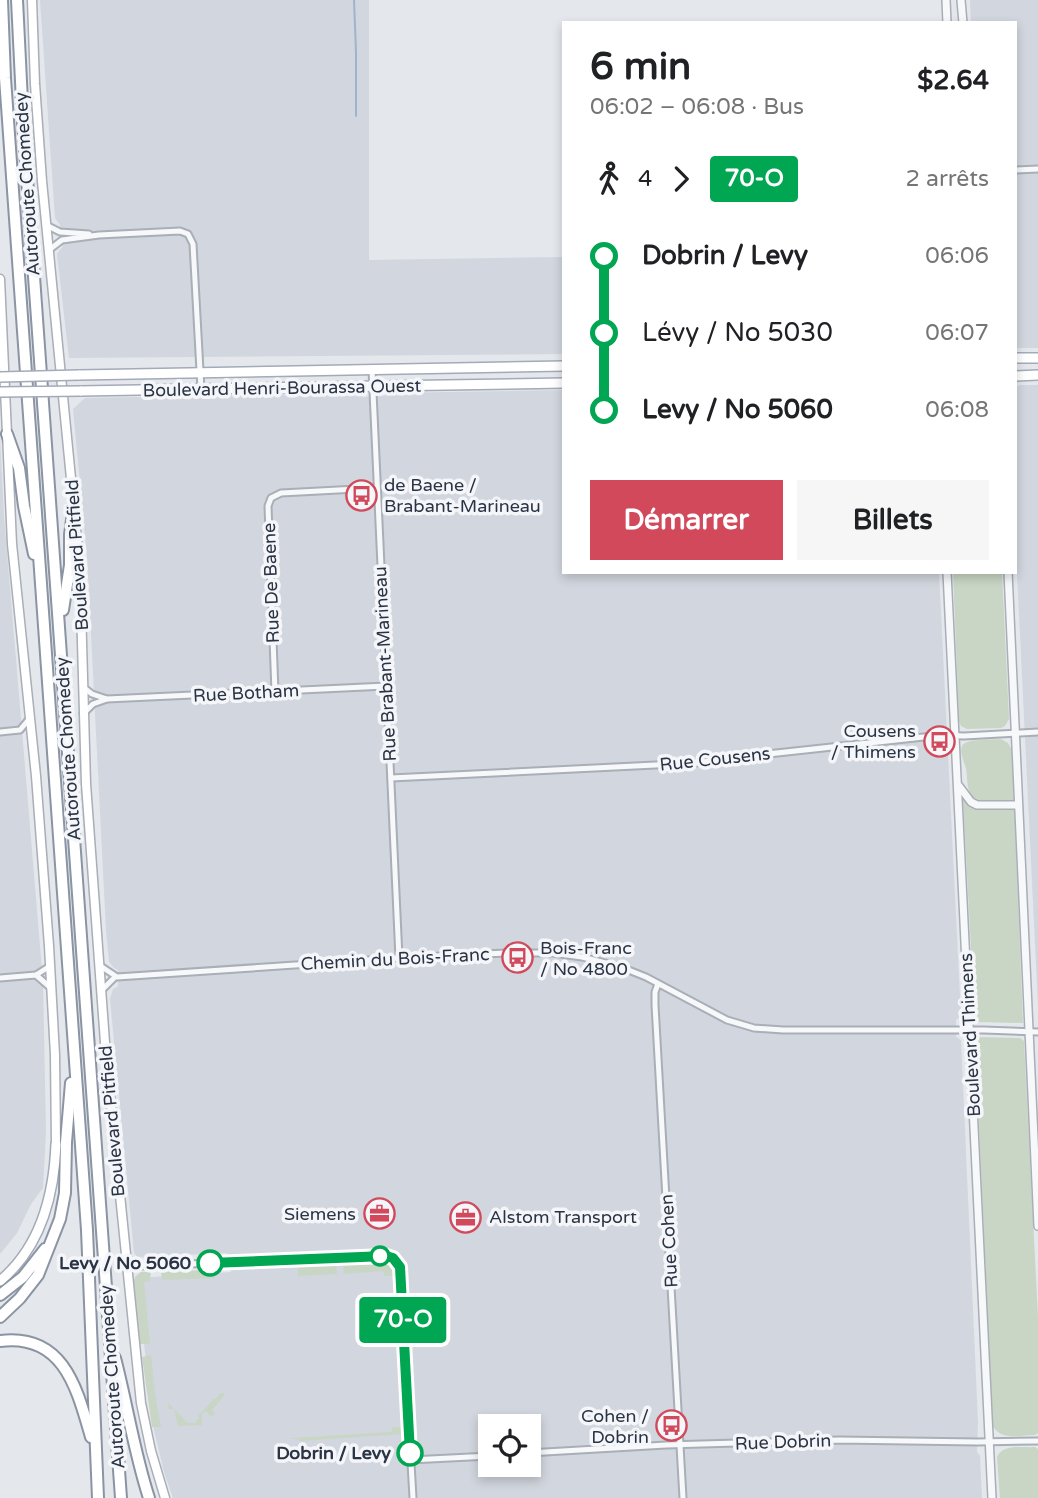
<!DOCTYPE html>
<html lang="fr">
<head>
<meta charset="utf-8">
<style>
  body { margin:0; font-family:"Varela Round",sans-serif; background:#f6f6f6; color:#202124; height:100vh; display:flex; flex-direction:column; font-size:26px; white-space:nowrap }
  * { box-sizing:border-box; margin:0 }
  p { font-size:23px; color:#757577 }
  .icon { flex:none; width:38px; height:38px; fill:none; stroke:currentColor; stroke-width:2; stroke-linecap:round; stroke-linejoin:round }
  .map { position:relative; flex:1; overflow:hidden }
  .panel { position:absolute; left:562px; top:21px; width:455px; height:553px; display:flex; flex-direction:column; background:#fff; border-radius:0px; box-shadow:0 4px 10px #0003 }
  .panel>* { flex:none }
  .badge { padding:0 14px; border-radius:5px; font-size:24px; line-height:46px }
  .controls { position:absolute; left:478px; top:1414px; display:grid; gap:14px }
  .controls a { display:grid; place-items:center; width:63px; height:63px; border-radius:0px; background:#fff; box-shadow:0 4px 10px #0003; font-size:35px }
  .map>.badge { position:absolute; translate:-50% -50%; box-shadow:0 0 0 4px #fff }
  .legs { display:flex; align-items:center; gap:10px; height:77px; padding:0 28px; font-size:23px }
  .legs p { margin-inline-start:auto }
  .overview { display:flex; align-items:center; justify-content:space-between; height:119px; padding:0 28px }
  h1 { font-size:38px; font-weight:800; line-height:52px }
  .primary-button { display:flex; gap:14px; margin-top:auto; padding:14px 28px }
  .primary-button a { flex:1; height:80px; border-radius:0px; background:#d1495b; color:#fff; font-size:28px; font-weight:800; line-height:80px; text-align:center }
  .primary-button a+a { background:#f6f6f6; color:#202124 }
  ul { padding:0 28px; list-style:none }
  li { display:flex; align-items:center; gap:24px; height:77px; font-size:26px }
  li i { display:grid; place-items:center; width:10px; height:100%; margin:0 9px; background:currentColor }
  li i::after { content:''; width:18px; height:18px; margin:-9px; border:5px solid; border-radius:50%; background:#fff }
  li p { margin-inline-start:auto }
  li:first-child i { background:linear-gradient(#0000 50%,currentColor 0) }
  li:last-child i { background:linear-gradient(currentColor 50%,#0000 0) }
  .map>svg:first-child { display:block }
  .built { fill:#d2d6de; fill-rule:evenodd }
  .green { fill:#c9d6c5 }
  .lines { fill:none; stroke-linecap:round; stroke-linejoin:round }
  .stream { stroke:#9fb4cc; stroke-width:2 }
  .minor-casing { stroke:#a9aeb7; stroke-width:9 }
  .tertiary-casing { stroke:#a9aeb7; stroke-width:10 }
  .secondary-casing { stroke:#a9aeb7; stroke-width:11 }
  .primary-casing { stroke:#a3abb8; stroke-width:12 }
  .motorway-casing { stroke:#8b94a3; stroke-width:14 }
  .minor { stroke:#f7f8fa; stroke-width:5 }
  .tertiary { stroke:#f7f8fa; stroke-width:7 }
  .secondary { stroke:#fff; stroke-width:8 }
  .primary { stroke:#fff; stroke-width:9 }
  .motorway { stroke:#fff; stroke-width:10 }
  .primary-bridge-casing { stroke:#a3abb8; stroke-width:12; stroke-linecap:butt }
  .primary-bridge { stroke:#fff; stroke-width:9 }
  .line-1-casing { stroke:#fff; stroke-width:16 }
  .line-1 { stroke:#00a651; stroke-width:10 }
  .stop-1-dot { fill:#fff; stroke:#00a651; stroke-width:3.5 }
  .labels { text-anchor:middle; stroke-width:7; stroke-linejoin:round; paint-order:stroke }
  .street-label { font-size:18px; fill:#2b3445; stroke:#f4f6f9 }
  .poi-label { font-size:18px; fill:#2b3445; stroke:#f4f6f9; text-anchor:start }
  .stop-label { font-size:18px; font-weight:bold; fill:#2b3445; stroke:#f4f6f9; text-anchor:end }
</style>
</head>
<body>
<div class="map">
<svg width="1038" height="1498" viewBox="0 0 1038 1498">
  <rect width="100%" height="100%" fill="#e4e7ec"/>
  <g class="built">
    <path d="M40,0H369V260L563,257V354L69,358L57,254L63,246L60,225L55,218Z"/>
    <path d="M970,0H1038V348H1015V23H971Z"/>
    <path d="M1021,385H1038V1005L1015,533V387Z"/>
    <path d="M563,390L564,572H939L961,1016L956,1020V1037L961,1040L978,1422L977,1452L980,1456L982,1498H173L164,1472L153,1426L137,1278L231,1272L227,1253L138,1257L134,1253L110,999L113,989L118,986V970L114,968L109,962L106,930L87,556L73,409L85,398L357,393L363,397L383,396L390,393ZM490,1426H528V1465H490Z"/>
    <path d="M0,436L4,516L43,982L46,1132L43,1188L31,1204L17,1233L0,1254Z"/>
  </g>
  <g class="green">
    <path d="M953,572H1002L1009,719L1005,726L1001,728L967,729L961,726L959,721Z"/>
    <path d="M1001,739L1008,743L1012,750L1023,1023L975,1022L963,800L972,797C966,788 968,779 966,769C965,763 959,753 962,746C966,738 992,740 1001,739Z"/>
    <path d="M977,1037L1020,1038L1024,1041L1038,1317V1433L1035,1435C1020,1435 1001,1441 993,1426L975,1041Z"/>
    <path d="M384,1262L392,1268L394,1276H385L383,1271L344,1274L343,1264Z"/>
    <path d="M336,1265L337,1274L298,1276V1266Z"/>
    <path d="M206,1270L207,1272L213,1270L215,1278L162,1280L161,1272Z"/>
    <path d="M141,1272H151L150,1281L144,1282L150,1344H140L134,1281L135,1277Z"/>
    <path d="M151,1355L155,1394L161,1427H152L142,1357Z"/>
    <path d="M220,1393H224V1396L212,1410L215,1413L212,1417L205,1411L202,1414V1425L178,1426L174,1409H169L168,1403C175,1409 180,1416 188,1423H195L199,1418L198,1416L214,1399H216Z"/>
    <path d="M392,1427H402V1434L301,1441L296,1439H292V1438L392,1432Z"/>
    <path d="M1035,1447L1038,1449V1498H1000L997,1457C1003,1443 1022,1448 1035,1447Z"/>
  </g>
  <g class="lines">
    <path class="stream" d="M354,0L356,52V116"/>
    <defs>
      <g id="minor">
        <path d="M1015,170L1038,169"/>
        <path d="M46,225L60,232L89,234"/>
        <path d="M49,250L62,240L99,235L180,231L188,234L193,244L201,389"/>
        <path d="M372,370L399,958"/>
        <path d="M83,687L92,694L107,699"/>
        <path d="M275,692L268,506L271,498L281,493L376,488"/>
        <path d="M83,714L93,704L107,699L386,686"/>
        <path d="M0,732L20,730L30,718"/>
        <path d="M391,778L696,763L731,758L942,735L964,736L1038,732"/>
        <path d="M99,965L117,977L399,958L506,953H553L582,957L621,967L646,977L727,1020L754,1028L783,1030H984L1038,1032"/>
        <path d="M36,975L52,989"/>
        <path d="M0,978L36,975L50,966"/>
        <path d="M658,984L655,992V1005L683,1498"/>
        <path d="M101,991L115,977"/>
        <path d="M125,1257L140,1266L381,1256C391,1256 398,1259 400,1270L413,1498"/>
        <path d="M528,1453L666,1445L839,1440L977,1442L1038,1441"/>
        <path d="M410,1460L490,1456"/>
      </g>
      <g id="tertiary">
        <path d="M946,0L947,23"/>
        <path d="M961,0L963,23"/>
        <path d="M947,572L992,1498"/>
        <path d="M1008,572L1038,1226"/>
        <path d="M959,786L971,802L977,805H1018"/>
      </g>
      <g id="secondary">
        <path d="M32,0L35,84L42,181L80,571L86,784L106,1056L141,1403L151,1451L165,1498"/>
        <path d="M0,279L12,544L36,776L49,946L55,1055L56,1144"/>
      </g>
      <g id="primary">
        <path d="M1015,358H1038"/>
        <path d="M79,375L564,366"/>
        <path d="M1015,376L1038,375"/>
        <path d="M80,391L564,383"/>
        <path d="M0,1281C41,1247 54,1196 56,1144"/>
      </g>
      <g id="motorway">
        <path d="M2,0L5,78L87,1230L98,1498"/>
        <path d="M17,0L23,122L121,1498"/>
        <path d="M7,434L19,468L24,506L34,554"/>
        <path d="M63,610L70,565V535L74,505"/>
        <path d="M0,1295L23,1277L45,1249"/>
        <path d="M0,1317L20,1298L38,1275L60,1219L65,1193L66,1142L71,1083"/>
        <path d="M0,1341C64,1333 77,1389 91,1437"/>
        <path d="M115,1358C127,1404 134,1452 149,1498"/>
      </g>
    </defs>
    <use href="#minor" class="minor-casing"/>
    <use href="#tertiary" class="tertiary-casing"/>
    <use href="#secondary" class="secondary-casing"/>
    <use href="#primary" class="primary-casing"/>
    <use href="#motorway" class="motorway-casing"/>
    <use href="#minor" class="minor"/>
    <use href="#tertiary" class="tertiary"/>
    <use href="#secondary" class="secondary"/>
    <use href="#primary" class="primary"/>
    <use href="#motorway" class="motorway"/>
    <defs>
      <g id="primary-bridge">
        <path d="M0,377L79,375"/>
        <path d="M0,392L80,391"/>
      </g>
    </defs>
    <use href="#primary-bridge" class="primary-bridge-casing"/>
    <use href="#primary-bridge" class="primary-bridge"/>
  </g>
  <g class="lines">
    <defs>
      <path id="line-1" d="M210,1263L386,1256L393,1258L400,1267L410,1453"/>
    </defs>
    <use href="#line-1" class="line-1-casing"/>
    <use href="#line-1" class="line-1"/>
  </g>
  <defs>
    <symbol id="bus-ring" viewBox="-11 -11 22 22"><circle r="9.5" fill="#f4f6f9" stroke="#d1495b" stroke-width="1.5"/><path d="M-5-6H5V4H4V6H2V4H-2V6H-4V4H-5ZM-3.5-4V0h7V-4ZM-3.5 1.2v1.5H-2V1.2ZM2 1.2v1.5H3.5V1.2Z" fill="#d1495b"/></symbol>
    <symbol id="office-ring" viewBox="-11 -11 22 22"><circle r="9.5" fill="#f4f6f9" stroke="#d1495b" stroke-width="1.5"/><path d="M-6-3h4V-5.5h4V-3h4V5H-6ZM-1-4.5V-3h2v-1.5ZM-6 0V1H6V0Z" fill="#d1495b"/></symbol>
  </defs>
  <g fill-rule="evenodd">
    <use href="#bus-ring" x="344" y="478" width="35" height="35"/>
    <use href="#bus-ring" x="922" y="724" width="35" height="35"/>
    <use href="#bus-ring" x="500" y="940" width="35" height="35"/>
    <use href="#office-ring" x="362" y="1196" width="35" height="35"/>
    <use href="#office-ring" x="448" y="1200" width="35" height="35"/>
    <use href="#bus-ring" x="654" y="1408" width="35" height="35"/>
  </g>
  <g class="stop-1-dot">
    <circle cx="380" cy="1256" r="9"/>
    <circle cx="210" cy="1263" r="12"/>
    <circle cx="410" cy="1453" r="12"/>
  </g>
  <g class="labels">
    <g class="street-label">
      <text transform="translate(27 184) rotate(-94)" y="6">Autoroute Chomedey</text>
      <text transform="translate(282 388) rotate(-1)" y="6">Boulevard Henri-Bourassa Ouest</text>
      <text transform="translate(77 555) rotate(-94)" y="6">Boulevard Pitfield</text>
      <text transform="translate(271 583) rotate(-92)" y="6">Rue De Baene</text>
      <text transform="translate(385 664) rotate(-93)" y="6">Rue Brabant-Marineau</text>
      <text transform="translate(246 693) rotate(-3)" y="6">Rue Botham</text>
      <text transform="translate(68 749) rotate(-94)" y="6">Autoroute Chomedey</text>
      <text transform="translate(715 759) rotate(-6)" y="6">Rue Cousens</text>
      <text transform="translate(395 959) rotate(-3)" y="6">Chemin du Bois-Franc</text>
      <text transform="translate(970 1035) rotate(-93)" y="6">Boulevard Thimens</text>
      <text transform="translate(112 1121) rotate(-95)" y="6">Boulevard Pitfield</text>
      <text transform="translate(669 1241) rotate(-93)" y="6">Rue Cohen</text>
      <text transform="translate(112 1377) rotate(-94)" y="6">Autoroute Chomedey</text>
      <text transform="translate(783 1442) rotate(-2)" y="6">Rue Dobrin</text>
    </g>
    <g class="poi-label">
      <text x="384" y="491">de Baene /<tspan x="384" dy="21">Brabant-Marineau</tspan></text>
      <text x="916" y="737" text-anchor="end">Cousens<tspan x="916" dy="21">/ Thimens</tspan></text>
      <text x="540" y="954">Bois-Franc<tspan x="540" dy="21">/ No 4800</tspan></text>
      <text x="356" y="1220" text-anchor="end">Siemens</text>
      <text x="489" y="1223">Alstom Transport</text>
      <text x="649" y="1422" text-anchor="end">Cohen /<tspan x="649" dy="21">Dobrin</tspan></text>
    </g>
    <g class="stop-label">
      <text x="191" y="1269">Levy / No 5060</text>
      <text x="391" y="1459">Dobrin / Levy</text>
    </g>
  </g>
</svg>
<div class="controls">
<a><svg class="icon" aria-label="locate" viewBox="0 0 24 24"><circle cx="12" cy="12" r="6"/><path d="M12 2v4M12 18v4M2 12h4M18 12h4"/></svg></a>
</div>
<b class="badge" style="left:403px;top:1320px;background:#00a651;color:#fff">70-O</b>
<section class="panel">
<div class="overview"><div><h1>6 min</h1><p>06:02 – 06:08 · Bus</p></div><b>$2.64</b></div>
<div class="legs"><svg class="icon" aria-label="walk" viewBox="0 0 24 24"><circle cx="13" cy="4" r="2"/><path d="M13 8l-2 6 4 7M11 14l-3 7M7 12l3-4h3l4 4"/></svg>4<svg class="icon" aria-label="forward" viewBox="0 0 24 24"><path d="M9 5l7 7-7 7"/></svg><b class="badge" style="background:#00a651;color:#fff">70-O</b><p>2 arrêts</p></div>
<ul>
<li><i style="color:#00a651"></i><b>Dobrin / Levy</b><p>06:06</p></li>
<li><i style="color:#00a651"></i><span>Lévy / No 5030</span><p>06:07</p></li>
<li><i style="color:#00a651"></i><b>Levy / No 5060</b><p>06:08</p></li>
</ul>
<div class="primary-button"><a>Démarrer</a><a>Billets</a></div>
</section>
</div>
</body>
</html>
